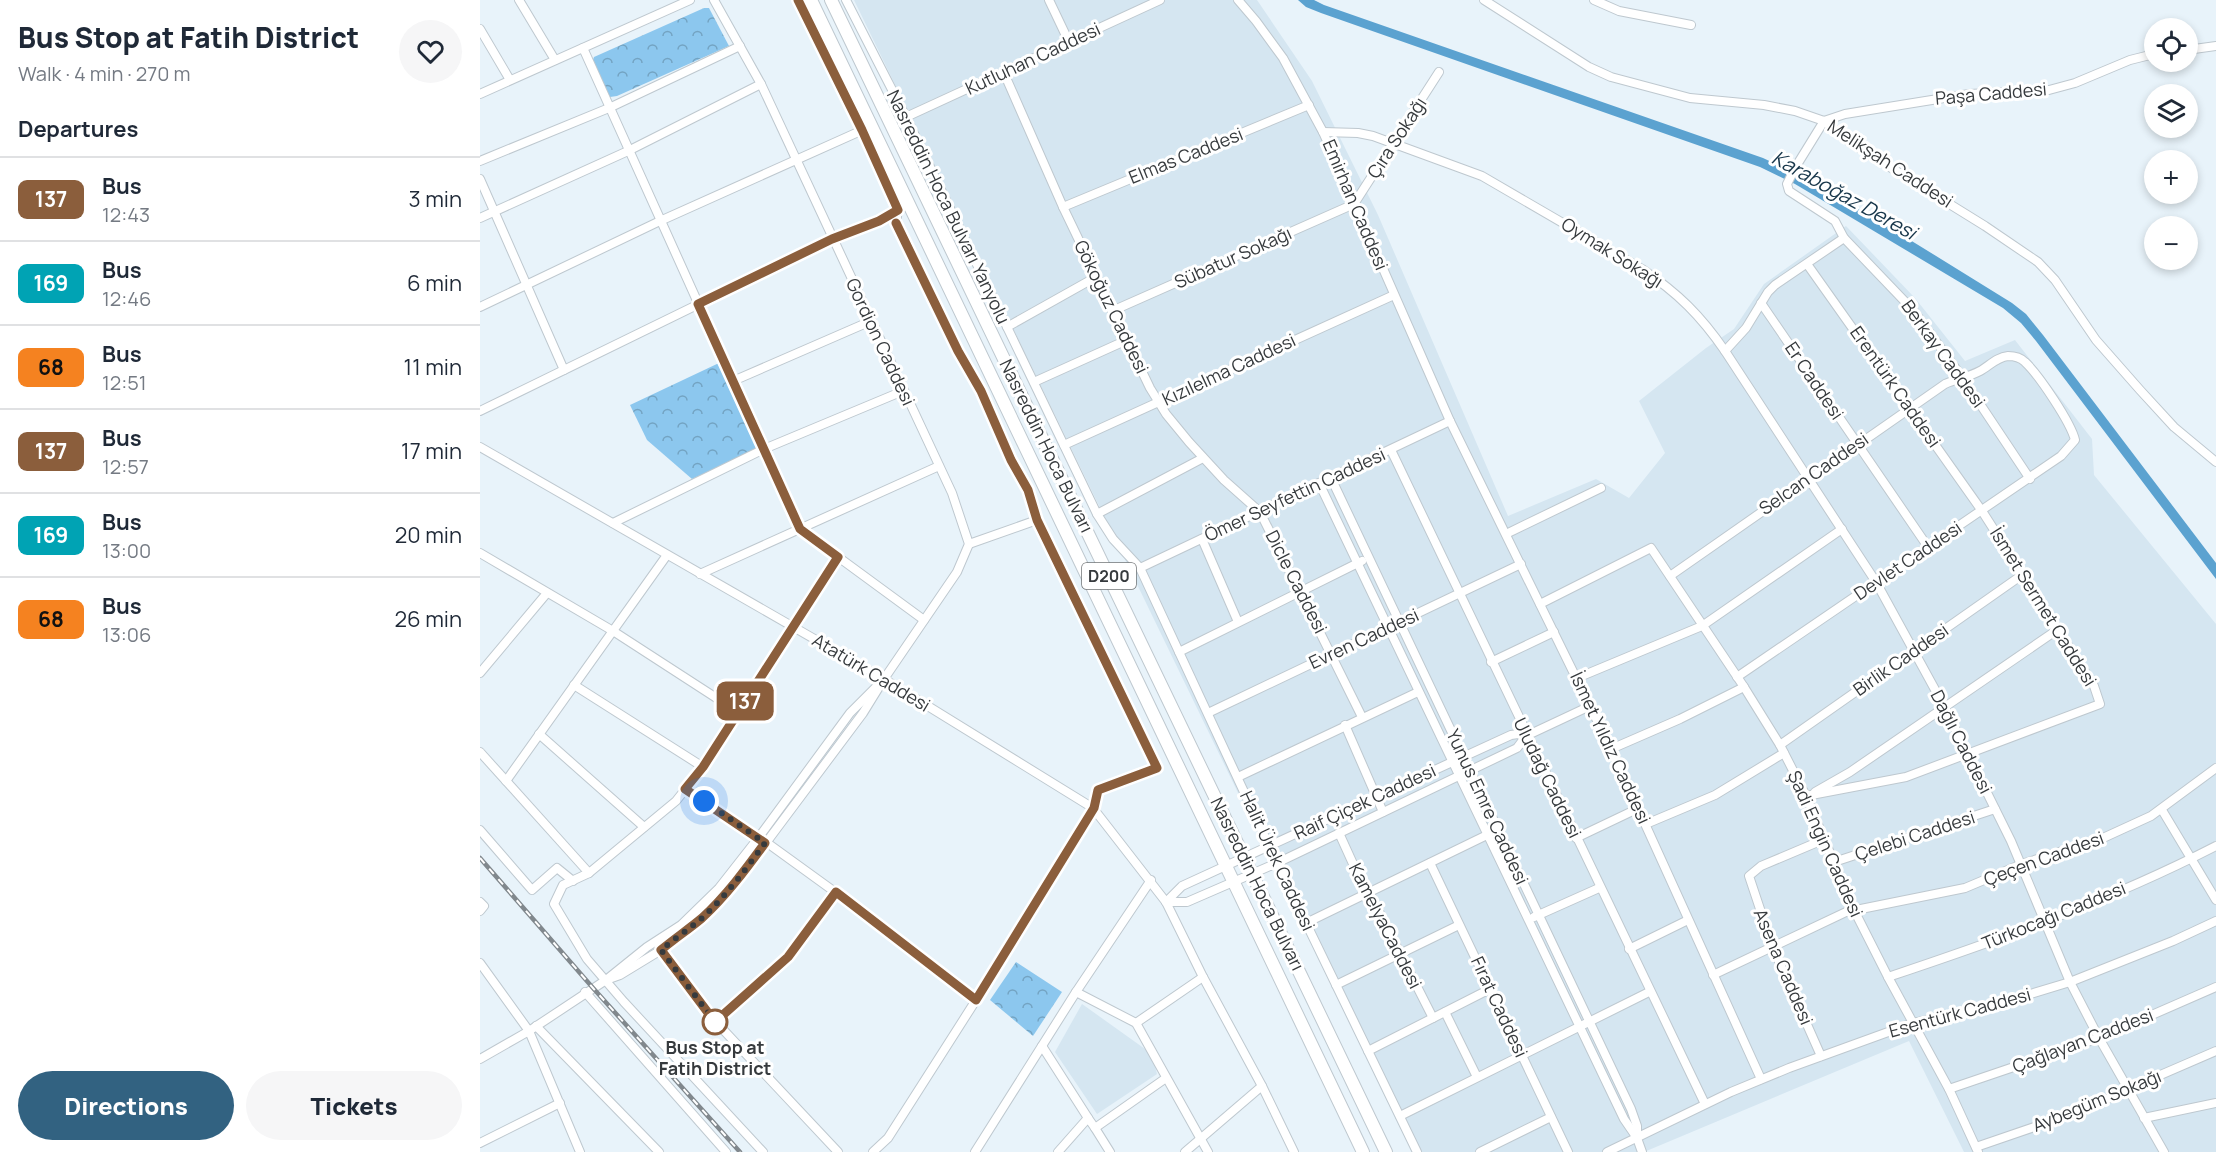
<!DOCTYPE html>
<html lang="en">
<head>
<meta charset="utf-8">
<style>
  body { margin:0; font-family:Manrope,sans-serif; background:#f6f6f7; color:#1f2937; height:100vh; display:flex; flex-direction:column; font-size:22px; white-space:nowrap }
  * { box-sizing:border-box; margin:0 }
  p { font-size:20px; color:#747a83 }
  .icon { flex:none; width:33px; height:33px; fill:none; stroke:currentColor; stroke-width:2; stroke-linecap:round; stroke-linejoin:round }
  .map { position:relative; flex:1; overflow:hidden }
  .side { display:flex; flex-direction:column; background:#fff; width:480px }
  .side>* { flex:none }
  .badge { padding:0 12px; border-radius:9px; font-size:21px; line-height:39px }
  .buttons { position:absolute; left:1664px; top:18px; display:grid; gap:12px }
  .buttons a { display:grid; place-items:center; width:54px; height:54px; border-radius:50%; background:#fff; box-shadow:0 3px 9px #0003; font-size:30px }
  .you { position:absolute; width:30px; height:30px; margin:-15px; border:4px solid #fff; border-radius:50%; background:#1a73e8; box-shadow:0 0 0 9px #1a73e833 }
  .map>.badge { position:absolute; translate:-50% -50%; box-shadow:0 0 0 3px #fff }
  h2 { padding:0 18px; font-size:22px; line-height:54px }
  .round { display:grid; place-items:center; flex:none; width:63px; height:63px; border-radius:32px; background:#f6f6f7 }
  .headline { display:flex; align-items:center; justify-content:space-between; height:102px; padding:0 18px }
  h1 { font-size:28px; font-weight:800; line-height:45px }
  .cta { display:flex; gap:12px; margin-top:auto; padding:12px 18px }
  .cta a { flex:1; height:69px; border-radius:36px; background:#326281; color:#fff; font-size:24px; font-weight:800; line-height:69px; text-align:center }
  .cta a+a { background:#f6f6f7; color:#1f2937 }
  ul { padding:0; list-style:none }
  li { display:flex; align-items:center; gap:18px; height:84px; padding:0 18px; border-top:2px solid #e0e1e3 }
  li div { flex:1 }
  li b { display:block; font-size:22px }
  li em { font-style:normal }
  li .badge { min-width:66px; font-weight:700; text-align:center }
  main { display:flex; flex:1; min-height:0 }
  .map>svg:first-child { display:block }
  .built { fill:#d5e6f1 }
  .park { fill:url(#park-crowns) }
  .water { fill:#5ba2d0 }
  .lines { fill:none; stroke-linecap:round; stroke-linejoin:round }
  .minor-casing { stroke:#bec8cf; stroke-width:10 }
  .highway-casing { stroke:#bec8cf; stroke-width:14 }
  .minor { stroke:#fff; stroke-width:8 }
  .highway { stroke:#fff; stroke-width:12 }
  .rail-casing { stroke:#81888d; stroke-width:4.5 }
  .rail { stroke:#fff; stroke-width:2; stroke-dasharray:7; stroke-linecap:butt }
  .line-casing { stroke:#fff; stroke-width:14 }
  .line { stroke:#8b5e3c; stroke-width:9 }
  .walk { stroke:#363a3d; stroke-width:6; stroke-dasharray:0 10.8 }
  .stop-dot { fill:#fff; stroke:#8b5e3c; stroke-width:3 }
  .labels { text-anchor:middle; stroke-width:6; stroke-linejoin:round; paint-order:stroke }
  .shield { fill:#fff; stroke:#727577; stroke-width:1.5 }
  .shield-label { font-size:16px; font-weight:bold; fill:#363a3d }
  .street-label { font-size:18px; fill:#363a3d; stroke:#fff }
  .stop-label { font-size:18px; font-weight:bold; fill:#363a3d; stroke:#fff }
  .water-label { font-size:20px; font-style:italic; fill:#17364a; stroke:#fff }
</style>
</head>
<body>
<main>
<section class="side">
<div class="headline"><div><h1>Bus Stop at Fatih District</h1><p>Walk · 4 min · 270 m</p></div><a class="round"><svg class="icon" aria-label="heart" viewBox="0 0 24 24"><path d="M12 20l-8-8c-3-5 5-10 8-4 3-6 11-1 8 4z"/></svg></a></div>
<h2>Departures</h2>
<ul>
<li><span class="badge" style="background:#8b5e3c;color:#fff">137</span><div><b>Bus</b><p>12:43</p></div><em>3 min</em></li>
<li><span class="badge" style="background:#00a3b4;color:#fff">169</span><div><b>Bus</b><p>12:46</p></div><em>6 min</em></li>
<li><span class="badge" style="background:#f58220;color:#111">68</span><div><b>Bus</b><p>12:51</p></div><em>11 min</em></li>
<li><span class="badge" style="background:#8b5e3c;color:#fff">137</span><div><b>Bus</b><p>12:57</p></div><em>17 min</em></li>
<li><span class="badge" style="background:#00a3b4;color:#fff">169</span><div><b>Bus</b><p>13:00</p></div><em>20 min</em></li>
<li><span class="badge" style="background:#f58220;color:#111">68</span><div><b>Bus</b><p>13:06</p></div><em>26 min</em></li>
</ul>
<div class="cta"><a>Directions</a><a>Tickets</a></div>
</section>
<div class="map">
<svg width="1736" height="1152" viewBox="0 0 1736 1152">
  <defs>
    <pattern id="park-crowns" width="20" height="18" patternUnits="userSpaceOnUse" patternTransform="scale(1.5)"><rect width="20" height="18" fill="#8cc7ee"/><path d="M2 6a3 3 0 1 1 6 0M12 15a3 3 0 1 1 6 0" fill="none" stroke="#73a3c2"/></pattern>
  </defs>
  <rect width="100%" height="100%" fill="#e8f3fa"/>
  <g class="built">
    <path d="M374,0H777L832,81L898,215L1028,516L1116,479L1149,498L1185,453L1159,401L1226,348L1254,329L1284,284L1366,226L1435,298L1485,361L1535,340L1612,439L1614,475L1736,624V1152H1484L1429,1041L1164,1152H932Z"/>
    <path d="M602,1004L672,1054L677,1074L617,1114L575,1052Z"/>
  </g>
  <g class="park">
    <path d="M224,8H229L249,46L137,96L130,97L112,62L114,57Z"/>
    <path d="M239,363L279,448L212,479L167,440L150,405Z"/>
    <path d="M536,962L582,992L553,1036L510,1000Z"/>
  </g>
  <path class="water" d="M818,0H834L844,5L1283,158C1369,199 1450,253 1532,303L1546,314L1563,335L1736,563V579L1556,341L1541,323L1523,308L1315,184L1280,167L841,13L826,7Z"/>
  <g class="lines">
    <defs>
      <g id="minor">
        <path d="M39,0L75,60"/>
        <path d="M318,0L382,130L418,210L416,223L479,351L501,391L531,460L548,490L557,520"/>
        <path d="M366,0L426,117L617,514L633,539L660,568L797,863L937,1152"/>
        <path d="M569,0L589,42"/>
        <path d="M758,0L776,21L803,58L843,132L970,421L1131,749L1281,1079"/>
        <path d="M1004,0L1109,67L1131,77L1210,98L1284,105L1315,111L1344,121L1371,143L1505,226L1558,262L1575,280L1616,340L1660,390L1694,427L1736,462"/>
        <path d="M1114,0L1139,11L1211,25"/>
        <path d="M0,29L30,80"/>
        <path d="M103,48L320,529L444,620"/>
        <path d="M1707,50L1736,46"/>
        <path d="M524,73L583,207L670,388L686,414L709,442L744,480L780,512L882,717"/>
        <path d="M0,94L210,0"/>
        <path d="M426,117L680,0"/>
        <path d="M1344,121L1315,168L1307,184L1309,191L1355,221L1364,238L1433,310L1482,377L1550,479"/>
        <path d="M1344,121L1365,114L1489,94L1569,90L1595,83L1650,60L1674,54"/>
        <path d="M843,132L878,133L893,136L1002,176L1162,269C1198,293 1221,316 1245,351L1396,582L1464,706L1531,841L1590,982L1619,1038L1684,1152"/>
        <path d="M0,161L129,108L260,46"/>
        <path d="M0,179L84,370"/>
        <path d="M583,207L829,105"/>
        <path d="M0,218L148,151L281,84"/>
        <path d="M1281,303L1448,547"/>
        <path d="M0,307L180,221L385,129"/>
        <path d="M632,311L874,204L959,72"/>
        <path d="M527,327L616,277"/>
        <path d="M1245,351L1266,328L1288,292L1295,285L1364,238"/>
        <path d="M253,381L391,321"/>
        <path d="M554,382L647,340"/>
        <path d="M0,411L352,239L399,221L428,204"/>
        <path d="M584,445L914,295"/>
        <path d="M0,447L404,679L613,808L686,902L723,977L782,1086L814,1152"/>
        <path d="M911,450L1225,1104"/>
        <path d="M851,478L1151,1109L1157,1126V1137"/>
        <path d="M839,483L1144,1119L1157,1138L1162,1152"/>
        <path d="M617,514L723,458"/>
        <path d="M133,523L284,449L423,391"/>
        <path d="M1026,534L1121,488"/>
        <path d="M722,539L758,622"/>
        <path d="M0,553L133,631L258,712"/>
        <path d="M660,568L970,421"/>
        <path d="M220,574L459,466"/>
        <path d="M1190,576L1465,384C1476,379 1489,377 1500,371C1509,366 1517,357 1528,356C1535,356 1541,358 1545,362C1559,375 1591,423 1595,440L1581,456L1257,677"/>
        <path d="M1060,604L1171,548L1264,687L1300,745L1326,796L1374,910L1408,977L1469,1089L1498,1152"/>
        <path d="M699,652L882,561"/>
        <path d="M1011,662L1074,632"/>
        <path d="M0,673L67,593"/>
        <path d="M1097,678L1222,626L1362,529"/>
        <path d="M94,685L223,767"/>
        <path d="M728,713L1041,564"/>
        <path d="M865,725L903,812"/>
        <path d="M59,734L164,827"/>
        <path d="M1300,745L1542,575"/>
        <path d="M1131,749L1200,719L1264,687"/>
        <path d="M0,752L109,873"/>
        <path d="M758,777L938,692"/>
        <path d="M26,781L187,555"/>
        <path d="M205,790L279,837L355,892L496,1000"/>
        <path d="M1335,792L1370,772L1577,630"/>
        <path d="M1326,796L1426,777L1620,704L1614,686L1502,511L1327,264"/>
        <path d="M1682,810L1736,900"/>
        <path d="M1166,824L1235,795L1304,753"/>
        <path d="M0,830L52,890L77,868L93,881"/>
        <path d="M859,833L879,877L889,892L953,1018"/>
        <path d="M1096,838L1159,808"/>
        <path d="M1354,862L1515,809"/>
        <path d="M950,863L1088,1152"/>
        <path d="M0,902L4,906L0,911"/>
        <path d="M686,902H707L797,863L1037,748L1046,736L1110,706"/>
        <path d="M686,902L702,886L1031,735L1038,734L1046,736"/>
        <path d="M1054,917L1119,888"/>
        <path d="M826,923L1007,835"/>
        <path d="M179,947L235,1021L358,1152"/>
        <path d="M1149,949L1208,920"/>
        <path d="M0,963L49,1031L100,1152"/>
        <path d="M1233,975L1366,912L1485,888L1542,864L1623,838L1671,816L1736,768"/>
        <path d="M1408,977C1519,940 1631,900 1736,846"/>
        <path d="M126,980L140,975L181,950L222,917L265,871L383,713L404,679L477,572L489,544L472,493L281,84L234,0"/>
        <path d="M856,985L979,925"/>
        <path d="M105,992L246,1152"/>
        <path d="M596,992L656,1023L728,1152"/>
        <path d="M965,1012L997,1077"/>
        <path d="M235,1021L308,958L355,892"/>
        <path d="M656,1023L723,977"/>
        <path d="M56,1026L179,1152"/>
        <path d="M562,1046L608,1118"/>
        <path d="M888,1051L1010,989"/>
        <path d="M1341,1056L1293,948L1269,876L1281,866L1345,839"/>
        <path d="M0,1059L49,1031L126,980L167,947L201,925L239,888L279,837L370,713L395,688"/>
        <path d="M1469,1089L1619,1038L1736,987"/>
        <path d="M920,1116L1169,992"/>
        <path d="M1664,1118L1736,1103"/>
        <path d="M615,1128L630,1152"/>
        <path d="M0,1143L80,1103"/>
        <path d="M1496,1147L1607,1109L1648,1089L1736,1051"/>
        <path d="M283,1152L144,1002L107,959L74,904L83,885L109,873L196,801L223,767L358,557"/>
        <path d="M393,1152L408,1138L496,1000L613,808L618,790L677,768L557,520L489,544"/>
        <path d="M495,1152L596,992L671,880"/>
        <path d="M578,1152L608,1118L615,1128L686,1078"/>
        <path d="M705,1152L782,1086"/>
        <path d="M1000,1152L1071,1117"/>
        <path d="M1127,1152L1251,1092L1309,1068L1433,1023L1504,1008L1590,982L1693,941L1736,921"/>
      </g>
      <g id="highway">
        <path d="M331,0L883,1152"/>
        <path d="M351,0L906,1152"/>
      </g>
    </defs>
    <use href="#minor" class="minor-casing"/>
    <use href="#highway" class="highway-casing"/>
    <use href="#minor" class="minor"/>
    <use href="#highway" class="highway"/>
    <defs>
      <path id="rail" d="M0,858L113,988L260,1152"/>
    </defs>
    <use href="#rail" class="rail-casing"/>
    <use href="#rail" class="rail"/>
  </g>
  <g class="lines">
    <defs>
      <path id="line" d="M318,0L382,130L418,210L399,221L352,239L218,304L320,529L358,557L223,767L205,789L285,843C266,869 246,896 222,918C209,929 194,939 181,950L235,1022L308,957L356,892L496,1000L614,808L618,790L677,768L557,520L548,490L531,460L501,391L478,351L416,223"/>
    </defs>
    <use href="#line" class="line-casing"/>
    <use href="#line" class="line"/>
    <path class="walk" d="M224,801L285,843C266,869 246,896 222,918C209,929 194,939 181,950L235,1022"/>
  </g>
  <circle class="stop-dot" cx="235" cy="1022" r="12"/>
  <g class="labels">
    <rect class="shield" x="602" y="563" width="54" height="26" rx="4.5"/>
    <g class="shield-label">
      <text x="629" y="582">D200</text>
    </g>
    <g class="street-label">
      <text transform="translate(553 59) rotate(-25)" y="6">Kutluhan Caddesi</text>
      <text transform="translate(1511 94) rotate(-5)" y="6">Paşa Caddesi</text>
      <text transform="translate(917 138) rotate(-57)" y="6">Çıra Sokağı</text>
      <text transform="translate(706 156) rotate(-22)" y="6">Elmas Caddesi</text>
      <text transform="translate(1410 164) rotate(33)" y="6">Melikşah Caddesi</text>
      <text transform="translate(875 205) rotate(67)" y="6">Emirhan Caddesi</text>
      <text transform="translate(468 207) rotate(64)" y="6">Nasreddin Hoca Bulvarı Yanyolu</text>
      <text transform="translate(1132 253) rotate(32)" y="6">Oymak Sokağı</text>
      <text transform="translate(753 258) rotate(-24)" y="6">Sübatur Sokağı</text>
      <text transform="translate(631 307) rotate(64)" y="6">Gökoğuz Caddesi</text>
      <text transform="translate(400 342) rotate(65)" y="6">Gordion Caddesi</text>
      <text transform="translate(1463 354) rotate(54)" y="6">Berkay Caddesi</text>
      <text transform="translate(749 370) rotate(-25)" y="6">Kızılelma Caddesi</text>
      <text transform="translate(1334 381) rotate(56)" y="6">Er Caddesi</text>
      <text transform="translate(1415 387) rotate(55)" y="6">Erentürk Caddesi</text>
      <text transform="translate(566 446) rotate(64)" y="6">Nasreddin Hoca Bulvarı</text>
      <text transform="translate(1334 474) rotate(-35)" y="6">Selcan Caddesi</text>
      <text transform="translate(815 495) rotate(-25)" y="6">Ömer Seyfettin Caddesi</text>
      <text transform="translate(1428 561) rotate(-34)" y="6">Devlet Caddesi</text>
      <text transform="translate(816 582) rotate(63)" y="6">Dicle Caddesi</text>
      <text transform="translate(1563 607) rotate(58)" y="6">İsmet Sermet Caddesi</text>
      <text transform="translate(884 639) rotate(-25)" y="6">Evren Caddesi</text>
      <text transform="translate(1421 660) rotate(-35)" y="6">Birlik Caddesi</text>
      <text transform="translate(391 673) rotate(31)" y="6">Atatürk Caddesi</text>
      <text transform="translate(1481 742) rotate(63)" y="6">Dağlı Caddesi</text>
      <text transform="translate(1130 748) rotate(65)" y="6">İsmet Yıldız Caddesi</text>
      <text transform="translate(1067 778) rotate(64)" y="6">Uludağ Caddesi</text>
      <text transform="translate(885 802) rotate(-25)" y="6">Raif Çiçek Caddesi</text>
      <text transform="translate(1007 807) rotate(65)" y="6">Yunus Emre Caddesi</text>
      <text transform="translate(1435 836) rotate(-18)" y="6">Çelebi Caddesi</text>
      <text transform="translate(1345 844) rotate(66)" y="6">Şadi Engin Caddesi</text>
      <text transform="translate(1564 859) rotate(-20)" y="6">Çeçen Caddesi</text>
      <text transform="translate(797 861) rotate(65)" y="6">Halit Ürek Caddesi</text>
      <text transform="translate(777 884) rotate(64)" y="6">Nasreddin Hoca Bulvarı</text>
      <text transform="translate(1574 916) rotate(-22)" y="6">Türkocağı Caddesi</text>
      <text transform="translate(905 926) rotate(63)" y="6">KamelyaCaddesi</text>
      <text transform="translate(1303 967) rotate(67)" y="6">Asena Caddesi</text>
      <text transform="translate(1019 1007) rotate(65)" y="6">Fırat Caddesi</text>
      <text transform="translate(1480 1013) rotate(-15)" y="6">Esentürk Caddesi</text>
      <text transform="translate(1603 1041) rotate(-21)" y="6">Çağlayan Caddesi</text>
      <text transform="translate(1617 1101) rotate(-22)" y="6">Aybegüm Sokağı</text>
    </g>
    <g class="stop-label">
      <text x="235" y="1054">Bus Stop at<tspan x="235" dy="21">Fatih District</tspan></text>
    </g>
    <g class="water-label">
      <text transform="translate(1364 195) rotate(29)" y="7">Karaboğaz Deresi</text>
    </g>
  </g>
</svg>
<div class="buttons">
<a><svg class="icon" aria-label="locate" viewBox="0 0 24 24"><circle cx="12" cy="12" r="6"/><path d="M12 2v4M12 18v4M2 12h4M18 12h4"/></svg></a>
<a><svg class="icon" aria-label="layers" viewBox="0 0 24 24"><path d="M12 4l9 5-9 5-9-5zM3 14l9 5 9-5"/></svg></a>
<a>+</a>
<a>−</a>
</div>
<div class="you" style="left:224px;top:801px"></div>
<b class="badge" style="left:265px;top:701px;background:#8b5e3c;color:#fff">137</b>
</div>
</main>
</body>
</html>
